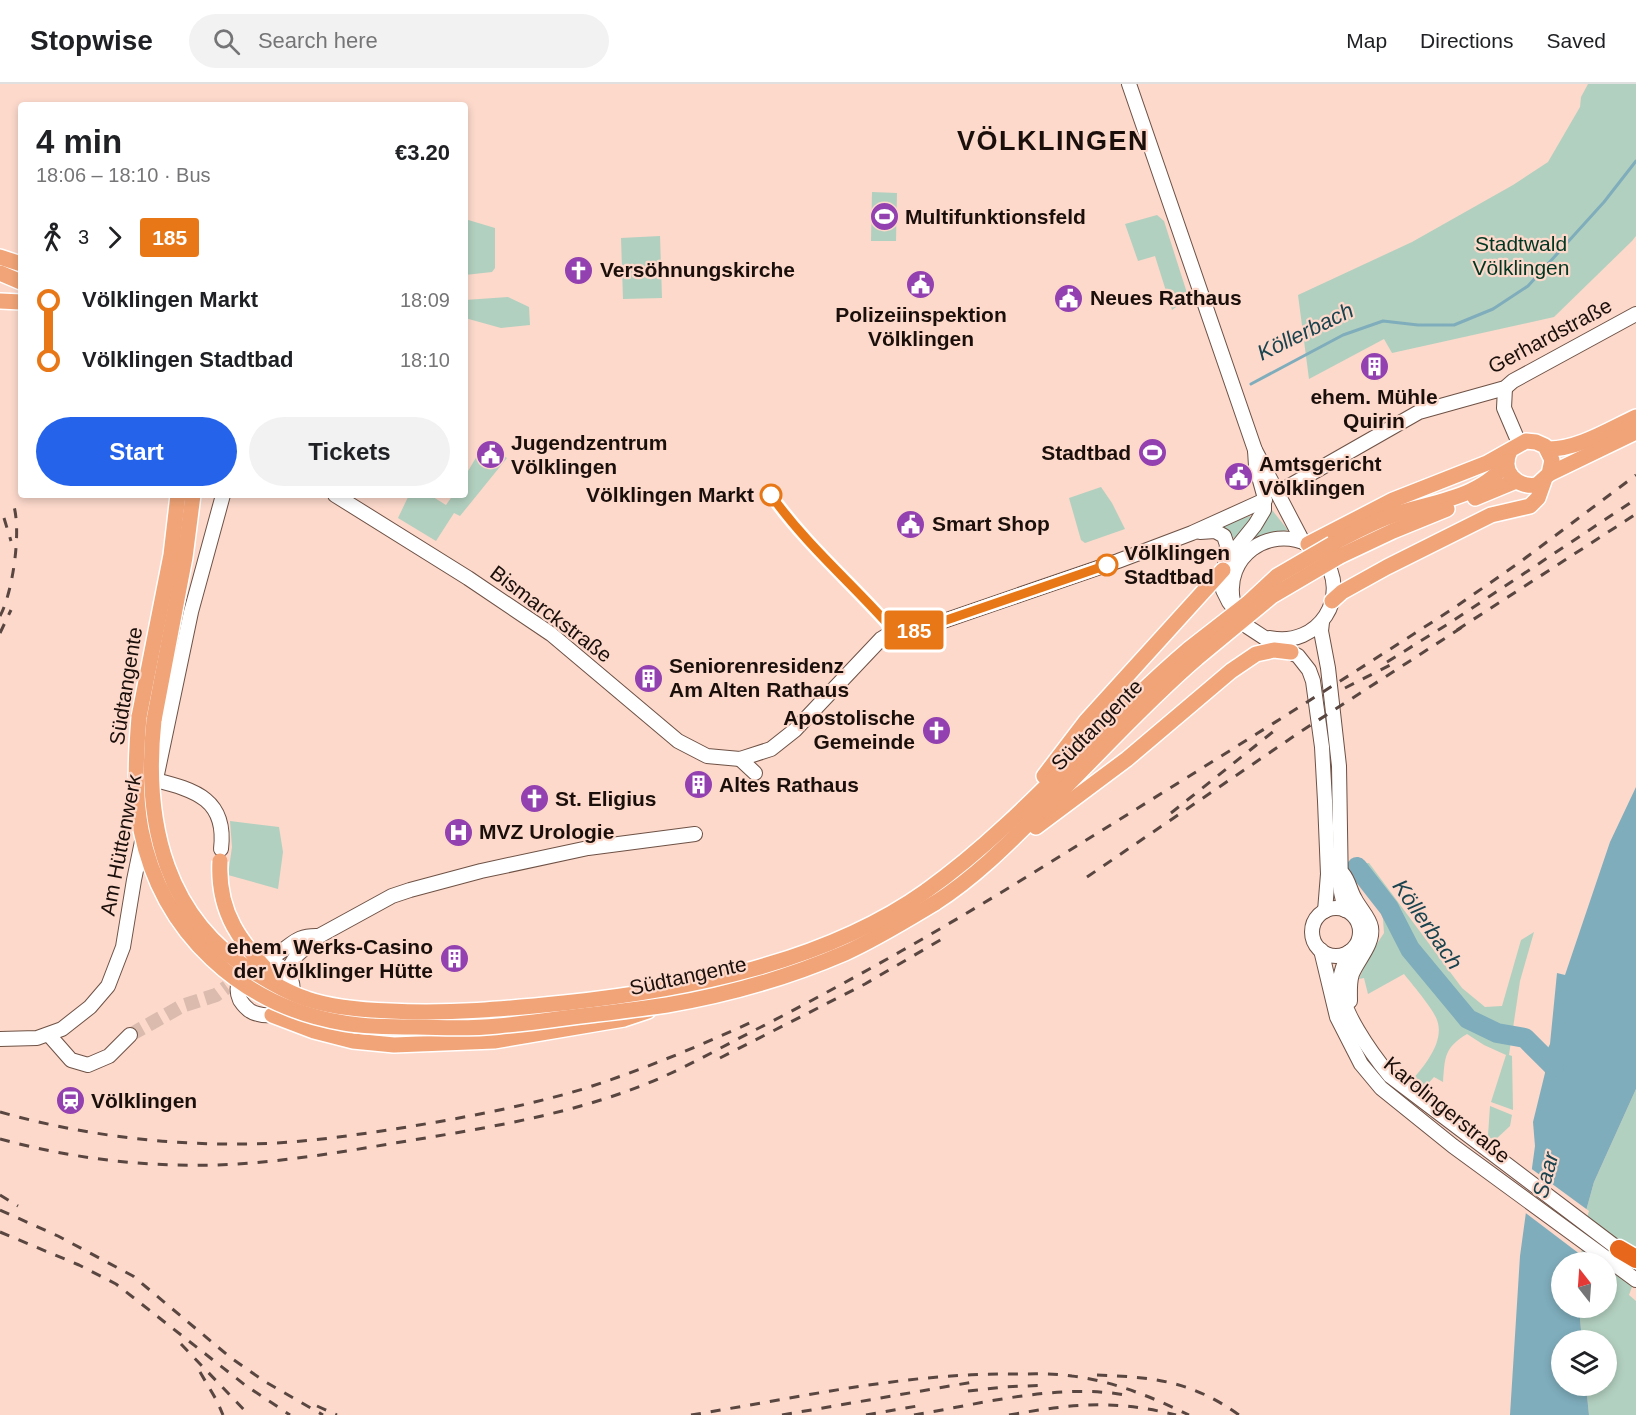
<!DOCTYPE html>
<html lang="en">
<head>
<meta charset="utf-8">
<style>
  body { margin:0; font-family:Arial,sans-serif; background:#f2f2f2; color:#202124; height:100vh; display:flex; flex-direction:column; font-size:22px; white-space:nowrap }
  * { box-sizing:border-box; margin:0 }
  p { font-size:20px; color:#757577 }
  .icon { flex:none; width:33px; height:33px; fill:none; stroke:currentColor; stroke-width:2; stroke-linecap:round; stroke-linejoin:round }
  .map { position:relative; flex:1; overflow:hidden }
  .panel { position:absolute; left:18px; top:18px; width:450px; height:396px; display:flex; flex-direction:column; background:#fff; border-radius:6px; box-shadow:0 3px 9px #0003 }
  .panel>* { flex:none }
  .badge { padding:0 12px; border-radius:4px; font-size:21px; line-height:39px }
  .needle { width:39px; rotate:343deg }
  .tools { position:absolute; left:1551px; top:1168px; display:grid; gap:12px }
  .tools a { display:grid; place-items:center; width:66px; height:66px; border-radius:50%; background:#fff; box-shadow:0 3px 9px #0003; font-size:30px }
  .map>.badge { position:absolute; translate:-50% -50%; box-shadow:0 0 0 3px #fff }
  .legs { display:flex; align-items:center; gap:9px; height:66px; padding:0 18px; font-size:20px }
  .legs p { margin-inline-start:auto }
  .headline { display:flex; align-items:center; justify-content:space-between; height:102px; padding:0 18px }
  h1 { font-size:33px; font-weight:700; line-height:45px }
  .action { display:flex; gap:12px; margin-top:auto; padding:12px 18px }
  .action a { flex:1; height:69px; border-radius:36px; background:#2563eb; color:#fff; font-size:24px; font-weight:700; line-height:69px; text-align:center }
  .action a+a { background:#f2f2f2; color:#202124 }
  ul { padding:0 18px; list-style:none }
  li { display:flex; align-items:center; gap:21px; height:60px; font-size:22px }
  li i { display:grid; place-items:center; width:9px; height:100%; margin:0 8px; background:currentColor }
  li i::after { content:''; width:15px; height:15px; margin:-8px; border:4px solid; border-radius:50%; background:#fff }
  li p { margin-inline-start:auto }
  li:first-child i { background:linear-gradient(#0000 50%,currentColor 0) }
  li:last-child i { background:linear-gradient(currentColor 50%,#0000 0) }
  header { display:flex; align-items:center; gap:36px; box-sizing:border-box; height:84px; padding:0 30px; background:#fff; border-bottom:2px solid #e0e0e0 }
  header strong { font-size:28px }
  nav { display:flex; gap:33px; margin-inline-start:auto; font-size:21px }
  .search { width:420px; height:54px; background:#f2f2f2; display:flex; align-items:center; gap:15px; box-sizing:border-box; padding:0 21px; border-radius:33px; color:#757577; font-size:22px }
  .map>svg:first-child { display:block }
  .green { fill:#b2d0bf }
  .water { fill:#7fadbc }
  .pier { fill:#fcd9cb }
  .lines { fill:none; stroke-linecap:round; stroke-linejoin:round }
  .stream { stroke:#7fadbc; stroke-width:3 }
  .river { stroke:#7fadbc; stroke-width:20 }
  .secondary-tunnel { stroke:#dabbae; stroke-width:14; stroke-dasharray:14 7; stroke-linecap:butt }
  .secondary-casing { stroke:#6e5145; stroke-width:16 }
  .primary-casing { stroke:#fff; stroke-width:18 }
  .highway-casing { stroke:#fff; stroke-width:21 }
  .secondary { stroke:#fff; stroke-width:14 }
  .primary { stroke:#f1a477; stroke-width:15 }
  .highway { stroke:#e7681d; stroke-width:18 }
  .rail { stroke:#594640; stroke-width:3; stroke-dasharray:10 10; stroke-linecap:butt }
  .primary-bridge-casing { stroke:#fff; stroke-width:18; stroke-linecap:butt }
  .primary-bridge { stroke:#f1a477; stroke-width:15 }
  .line-1-casing { stroke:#fff; stroke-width:14 }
  .line-1 { stroke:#e87817; stroke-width:9 }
  .stop-1-dot { fill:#fff; stroke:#e87817; stroke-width:3 }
  .labels { text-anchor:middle; stroke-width:4.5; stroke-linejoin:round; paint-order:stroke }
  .poi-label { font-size:21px; font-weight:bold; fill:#1b0f0b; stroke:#fcd9cb; text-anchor:start }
  .park-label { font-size:21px; fill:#003621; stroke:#fcd9cb }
  .street-label { font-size:21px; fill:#1b0f0b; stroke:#fcd9cb }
  .stop-label { font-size:21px; font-weight:bold; fill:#1b0f0b; stroke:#fcd9cb; text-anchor:end }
  .water-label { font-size:22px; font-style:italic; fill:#19434f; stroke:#fcd9cb }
  .district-label { font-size:27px; font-weight:bold; letter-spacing:1.5px; fill:#1b0f0b; stroke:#fcd9cb }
</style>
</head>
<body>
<header>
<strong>Stopwise</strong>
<div class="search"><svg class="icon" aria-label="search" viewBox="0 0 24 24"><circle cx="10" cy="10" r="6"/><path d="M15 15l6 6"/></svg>Search here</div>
<nav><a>Map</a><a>Directions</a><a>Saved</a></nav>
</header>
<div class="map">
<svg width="1636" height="1331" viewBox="0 0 1636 1331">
  <rect width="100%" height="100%" fill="#fcd9cb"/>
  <g class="green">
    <path d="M1588,0H1636V152L1632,157L1554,233L1392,269L1384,255L1309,295L1298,211L1412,158L1513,101L1548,78L1580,23L1581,13Z"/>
    <path d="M872,108L897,109L896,157H871Z"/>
    <path d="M1157,131L1164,137L1187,209L1183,218L1172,226L1155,172L1138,177L1125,140Z"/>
    <path d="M465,135L495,144V184L492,188L465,191Z"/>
    <path d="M660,152L662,214L623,215L621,154Z"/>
    <path d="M508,213L529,223L530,241L501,244L465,234V216Z"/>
    <path d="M499,369L507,374L460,432L454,429L436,457L398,434L409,411H430L446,421L453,411H465V392L477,372L491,380Z"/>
    <path d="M1101,403L1112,419L1125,445L1085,459L1081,456L1069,414Z"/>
    <path d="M1270,426H1272L1288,446L1252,455L1264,440Z"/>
    <path d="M1250,432L1252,435L1235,458L1232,451L1221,441Z"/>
    <path d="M230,737L279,743L283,768L278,805L228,791L232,763Z"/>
    <path d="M1369,779L1462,904L1485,923L1502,922L1521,856L1534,848L1520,897L1509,971L1512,972L1513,1026L1491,1018L1506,971L1484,961L1467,950C1444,964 1445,973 1443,998L1434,993L1424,1004L1413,995C1425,981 1445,957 1437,936C1434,926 1412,900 1404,890L1368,910L1364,894L1359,895L1369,872L1384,849L1383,835L1379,823L1357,794V780Z"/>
    <path d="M1636,1005V1192L1629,1211L1636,1217V1331H1589L1586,1302H1606V1257H1582L1579,1224H1606V1179H1577L1581,1145L1594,1098Z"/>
    <path d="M1490,1022L1512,1031L1510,1042L1494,1057L1488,1052Z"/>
  </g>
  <path class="water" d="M1636,703V1005L1594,1098L1581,1145L1577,1179H1562V1224H1579L1582,1257H1562V1302H1586L1589,1331H1510L1520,1172L1535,1062L1533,1038L1545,989L1544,980L1536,972L1537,966L1548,964L1550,960L1557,889L1565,891L1610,758Z"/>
  <path class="pier" d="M1529,1083L1589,1127L1584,1145L1581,1171L1523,1127Z"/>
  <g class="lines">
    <path class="stream" d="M1251,300L1343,251L1383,237L1418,241H1454L1493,225L1528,202L1604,118L1636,77"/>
    <path class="river" d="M1357,783L1389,824L1410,865L1468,935L1497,949L1525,954L1554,983"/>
    <path class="secondary-tunnel" d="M130,951L182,922L216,911L227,903"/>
    <defs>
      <g id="secondary">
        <path d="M1129,0L1255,366L1303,458"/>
        <path d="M1505,304L1504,324L1519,359"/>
        <path d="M1255,366L1256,382L1264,411V426L1255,441L1230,472L1223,486V506L1229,518L1248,543L1274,560L1298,572L1309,586L1313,597L1322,663L1325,717L1328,790L1325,827"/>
        <path d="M1277,409L1419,328L1505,304L1513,297L1636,230"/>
        <path d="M335,411L468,494L551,550L678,657L707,672L740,675L771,665L795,646L881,555L894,547H910L929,542L1118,477L1192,449L1265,416"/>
        <path d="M1200,448L1215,447L1224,452L1227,461L1225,476"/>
        <path d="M1233,517C1224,473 1268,441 1308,460"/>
        <path d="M1322,538L1321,547L1328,584L1339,682L1341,808L1345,826"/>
        <path d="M1270,554C1318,564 1353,512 1322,472"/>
        <path d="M740,675L755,689"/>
        <path d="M156,695L191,528L223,411"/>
        <path d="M155,696C196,706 227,716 221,765"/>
        <path d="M1343,790C1349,797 1350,807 1355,815C1360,825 1369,833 1371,843C1374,860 1358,875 1352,890C1349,899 1350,908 1350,917"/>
        <circle cx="1336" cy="848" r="24"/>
        <path d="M1321,866L1337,933L1361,980L1381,1004L1453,1062L1636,1196"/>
        <path d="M1349,868C1345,877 1341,886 1340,896C1339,925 1372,970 1390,992L1625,1170"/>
        <path d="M266,877C309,885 295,940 258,930C251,929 244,922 240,916C234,903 240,886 253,880C260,876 267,876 274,872C293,861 295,851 319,852"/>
        <path d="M287,887L297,871L319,852L392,812L410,806L481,787L588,764L695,750"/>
        <path d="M49,951L71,976L88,981L109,972L130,951"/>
        <path d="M0,955L37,954L62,945L90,923L108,902L123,863L134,796L151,714"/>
      </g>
      <g id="primary">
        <path d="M0,173L21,180"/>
        <path d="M0,189L21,198"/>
        <path d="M0,217L21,218"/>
        <path d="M1547,365C1577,366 1610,345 1636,333"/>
        <path d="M1549,390L1636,348"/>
        <path d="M1475,414L1516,397"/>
        <path d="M1308,460L1393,416L1487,379L1526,357L1536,358L1545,362L1552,376L1549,390L1537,401C1516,404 1500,387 1510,367"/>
        <path d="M1332,460C1353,449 1374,437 1396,430C1432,418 1485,413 1507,377"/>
        <path d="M1340,472L1393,447L1447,425"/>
        <path d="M1332,517L1342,508L1387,483L1491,431L1530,422L1538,414L1544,397"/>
        <path d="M139,633L171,471L178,411"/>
        <path d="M154,636L185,473L193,411"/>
        <path d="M1044,692L1086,637L1223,486"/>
        <path d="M1036,743L1127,675L1231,587L1256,570L1274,566L1291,568"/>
        <path d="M926,807C1023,738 1098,642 1189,565"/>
        <path d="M935,819C974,794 1006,762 1039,729C1092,678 1141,622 1197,574"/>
        <path d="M272,931L314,947L353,957L394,961L494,957L624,935L648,927"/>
      </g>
      <path id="highway" d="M1619,1165L1636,1175"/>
    </defs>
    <use href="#secondary" class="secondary-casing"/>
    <use href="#primary" class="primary-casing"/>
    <use href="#highway" class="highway-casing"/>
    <use href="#secondary" class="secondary"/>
    <use href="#primary" class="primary"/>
    <use href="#highway" class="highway"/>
    <g class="rail">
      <path d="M4,434L11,457"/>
      <path d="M0,532C13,508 22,445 13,419"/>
      <path d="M1457,546L1636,430"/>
      <path d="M0,549L11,526"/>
      <path d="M1387,578L1448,540L1636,415"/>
      <path d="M1345,604L1396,578"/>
      <path d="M1171,729L1274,647"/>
      <path d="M1087,793L1300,648L1464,542"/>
      <path d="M720,974L865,900L942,855"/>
      <path d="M0,1028C78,1050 161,1061 243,1060C295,1060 349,1052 401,1044C462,1034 523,1023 583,1005C642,986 700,962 756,936"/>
      <path d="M0,1055C70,1074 142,1083 214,1081C281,1079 347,1067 413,1056C492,1043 571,1030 646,1000C686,984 723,962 761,943C854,895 944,844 1033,789C1174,702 1315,614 1454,524L1520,478L1636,391"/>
      <path d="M0,1111L18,1122"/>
      <path d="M0,1126L58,1152L133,1192L231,1274L264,1297L323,1331"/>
      <path d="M0,1148L79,1181L116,1200L245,1301L290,1331"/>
      <path d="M181,1260L249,1331"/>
      <path d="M200,1288L217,1317L223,1331"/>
      <path d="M1097,1291C1153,1293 1192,1297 1239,1331"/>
      <path d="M968,1307L1004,1303L1047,1301"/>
      <path d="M317,1322L337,1331"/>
      <path d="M691,1331C797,1314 904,1289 1012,1290C1032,1290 1052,1289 1072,1292C1113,1297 1152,1313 1189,1331"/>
      <path d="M782,1331L979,1297"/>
      <path d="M866,1331L923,1321"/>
      <path d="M914,1331C980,1320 1058,1299 1125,1311"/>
      <path d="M1009,1331C1072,1320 1112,1315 1176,1331"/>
    </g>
    <defs>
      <g id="primary-bridge">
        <path d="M1189,565L1248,519L1277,492L1332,460"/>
        <path d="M1197,574L1272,512L1340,472"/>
        <path d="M139,633C136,670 134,709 141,746C162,849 241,922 344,939C367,943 392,943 416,943C443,944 471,945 498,942C520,940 543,937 565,934C599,930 633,926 667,921C727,911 789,893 845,869C876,855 905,837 935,819"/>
        <path d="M154,636C143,739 165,839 262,893C277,902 291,910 307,915C333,924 363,926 390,927C449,930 506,925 564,919C685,906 825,879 926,807"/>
        <path d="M220,777C217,829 241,859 275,895"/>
      </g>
    </defs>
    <use href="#primary-bridge" class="primary-bridge-casing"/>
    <use href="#primary-bridge" class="primary-bridge"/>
  </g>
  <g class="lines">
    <defs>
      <path id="line-1" d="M771,411C807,462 854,501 894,547H910L929,542L1107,481"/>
    </defs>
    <use href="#line-1" class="line-1-casing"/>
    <use href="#line-1" class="line-1"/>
  </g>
  <defs>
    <symbol id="stadium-disc" viewBox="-11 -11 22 22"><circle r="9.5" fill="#9341b0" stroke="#fcd9cb"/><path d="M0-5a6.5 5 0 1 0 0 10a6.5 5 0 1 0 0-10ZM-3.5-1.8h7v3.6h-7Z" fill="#fff"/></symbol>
    <symbol id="church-disc" viewBox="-11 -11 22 22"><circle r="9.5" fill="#9341b0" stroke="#fcd9cb"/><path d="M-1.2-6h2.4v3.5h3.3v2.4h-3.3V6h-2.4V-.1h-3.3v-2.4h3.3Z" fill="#fff"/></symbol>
    <symbol id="civic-disc" viewBox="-11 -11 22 22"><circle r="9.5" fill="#9341b0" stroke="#fcd9cb"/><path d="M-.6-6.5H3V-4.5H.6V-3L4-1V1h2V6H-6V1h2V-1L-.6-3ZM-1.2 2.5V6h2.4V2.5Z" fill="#fff"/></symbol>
    <symbol id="building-disc" viewBox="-11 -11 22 22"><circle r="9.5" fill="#9341b0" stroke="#fcd9cb"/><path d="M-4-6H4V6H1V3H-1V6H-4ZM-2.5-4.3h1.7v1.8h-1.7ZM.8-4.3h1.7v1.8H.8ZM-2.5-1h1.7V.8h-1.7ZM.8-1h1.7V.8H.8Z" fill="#fff"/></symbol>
    <symbol id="hospital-disc" viewBox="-11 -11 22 22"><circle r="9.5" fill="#9341b0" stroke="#fcd9cb"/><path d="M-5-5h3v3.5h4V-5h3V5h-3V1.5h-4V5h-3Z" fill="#fff"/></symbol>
    <symbol id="station-disc" viewBox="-11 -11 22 22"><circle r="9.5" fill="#9341b0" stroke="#fcd9cb"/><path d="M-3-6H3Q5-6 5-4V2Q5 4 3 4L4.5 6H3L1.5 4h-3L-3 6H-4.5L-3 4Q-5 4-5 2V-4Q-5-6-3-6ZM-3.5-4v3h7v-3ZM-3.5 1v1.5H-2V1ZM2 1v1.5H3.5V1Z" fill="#fff"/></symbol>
  </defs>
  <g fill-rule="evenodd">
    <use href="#stadium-disc" x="868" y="116" width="33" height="33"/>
    <use href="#church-disc" x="562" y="170" width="33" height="33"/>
    <use href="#civic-disc" x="904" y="184" width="33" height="33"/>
    <use href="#civic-disc" x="1052" y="198" width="33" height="33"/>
    <use href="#building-disc" x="1358" y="266" width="33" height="33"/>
    <use href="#stadium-disc" x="1136" y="352" width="33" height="33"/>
    <use href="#civic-disc" x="474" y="354" width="33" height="33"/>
    <use href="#civic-disc" x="1222" y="376" width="33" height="33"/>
    <use href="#civic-disc" x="894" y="424" width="33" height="33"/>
    <use href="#building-disc" x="632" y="578" width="33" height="33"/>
    <use href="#church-disc" x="920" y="630" width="33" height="33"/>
    <use href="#building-disc" x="682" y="684" width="33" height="33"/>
    <use href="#church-disc" x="518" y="698" width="33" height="33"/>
    <use href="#hospital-disc" x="442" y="732" width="33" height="33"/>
    <use href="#building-disc" x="438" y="858" width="33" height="33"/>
    <use href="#station-disc" x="54" y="1000" width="33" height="33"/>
  </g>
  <g class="stop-1-dot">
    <circle cx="771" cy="411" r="10"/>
    <circle cx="1107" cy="481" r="10"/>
  </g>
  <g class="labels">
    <g class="poi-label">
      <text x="905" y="140">Multifunktionsfeld</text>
      <text x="600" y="193">Versöhnungskirche</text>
      <text x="1090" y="221">Neues Rathaus</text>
      <text x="921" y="238" text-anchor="middle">Polizeiinspektion<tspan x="921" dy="24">Völklingen</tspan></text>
      <text x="1374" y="320" text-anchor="middle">ehem. Mühle<tspan x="1374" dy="24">Quirin</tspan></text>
      <text x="511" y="366">Jugendzentrum<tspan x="511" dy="24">Völklingen</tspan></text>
      <text x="1131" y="376" text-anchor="end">Stadtbad</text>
      <text x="1259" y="387">Amtsgericht<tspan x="1259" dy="24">Völklingen</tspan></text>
      <text x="932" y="447">Smart Shop</text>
      <text x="669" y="589">Seniorenresidenz<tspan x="669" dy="24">Am Alten Rathaus</tspan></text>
      <text x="915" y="641" text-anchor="end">Apostolische<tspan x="915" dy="24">Gemeinde</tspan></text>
      <text x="719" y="708">Altes Rathaus</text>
      <text x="555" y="722">St. Eligius</text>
      <text x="479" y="755">MVZ Urologie</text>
      <text x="433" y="870" text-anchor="end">ehem. Werks-Casino<tspan x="433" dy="24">der Völklinger Hütte</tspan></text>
      <text x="91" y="1024">Völklingen</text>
    </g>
    <g class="park-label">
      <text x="1521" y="167">Stadtwald<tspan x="1521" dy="24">Völklingen</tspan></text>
    </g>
    <g class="street-label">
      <text transform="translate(1550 252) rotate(-28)" y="7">Gerhardstraße</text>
      <text transform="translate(551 530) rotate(37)" y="7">Bismarckstraße</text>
      <text transform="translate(126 602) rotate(-81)" y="7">Südtangente</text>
      <text transform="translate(1097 641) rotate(-45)" y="7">Südtangente</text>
      <text transform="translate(121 761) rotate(-79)" y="7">Am Hüttenwerk</text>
      <text transform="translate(688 892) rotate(-12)" y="7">Südtangente</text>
      <text transform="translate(1447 1026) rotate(39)" y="7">Karolingerstraße</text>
    </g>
    <g class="stop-label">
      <text x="754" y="418">Völklingen Markt</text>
      <text x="1124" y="476" text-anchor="start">Völklingen<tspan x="1124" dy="24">Stadtbad</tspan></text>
    </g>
    <g class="water-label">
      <text transform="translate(1305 247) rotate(-26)" y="8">Köllerbach</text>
      <text transform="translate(1428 840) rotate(55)" y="8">Köllerbach</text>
      <text transform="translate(1545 1091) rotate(-75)" y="8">Saar</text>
    </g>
    <g class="district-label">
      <text x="1053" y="66">VÖLKLINGEN</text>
    </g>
  </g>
</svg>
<div class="tools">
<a><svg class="needle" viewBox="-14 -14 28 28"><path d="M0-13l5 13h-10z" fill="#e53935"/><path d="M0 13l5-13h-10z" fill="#757577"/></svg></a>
<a><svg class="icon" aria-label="layers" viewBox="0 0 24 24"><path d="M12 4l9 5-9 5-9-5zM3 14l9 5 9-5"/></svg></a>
</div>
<b class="badge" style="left:914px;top:546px;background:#e87817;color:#fff">185</b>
<section class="panel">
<div class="headline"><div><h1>4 min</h1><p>18:06 – 18:10 · Bus</p></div><b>€3.20</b></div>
<div class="legs"><svg class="icon" aria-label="walk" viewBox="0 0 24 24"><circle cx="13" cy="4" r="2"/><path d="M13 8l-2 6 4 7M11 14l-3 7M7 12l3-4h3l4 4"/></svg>3<svg class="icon" aria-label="forward" viewBox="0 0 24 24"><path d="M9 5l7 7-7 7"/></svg><b class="badge" style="background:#e87817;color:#fff">185</b></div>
<ul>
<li><i style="color:#e87817"></i><b>Völklingen Markt</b><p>18:09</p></li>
<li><i style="color:#e87817"></i><b>Völklingen Stadtbad</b><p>18:10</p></li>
</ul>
<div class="action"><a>Start</a><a>Tickets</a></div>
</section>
</div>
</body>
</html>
